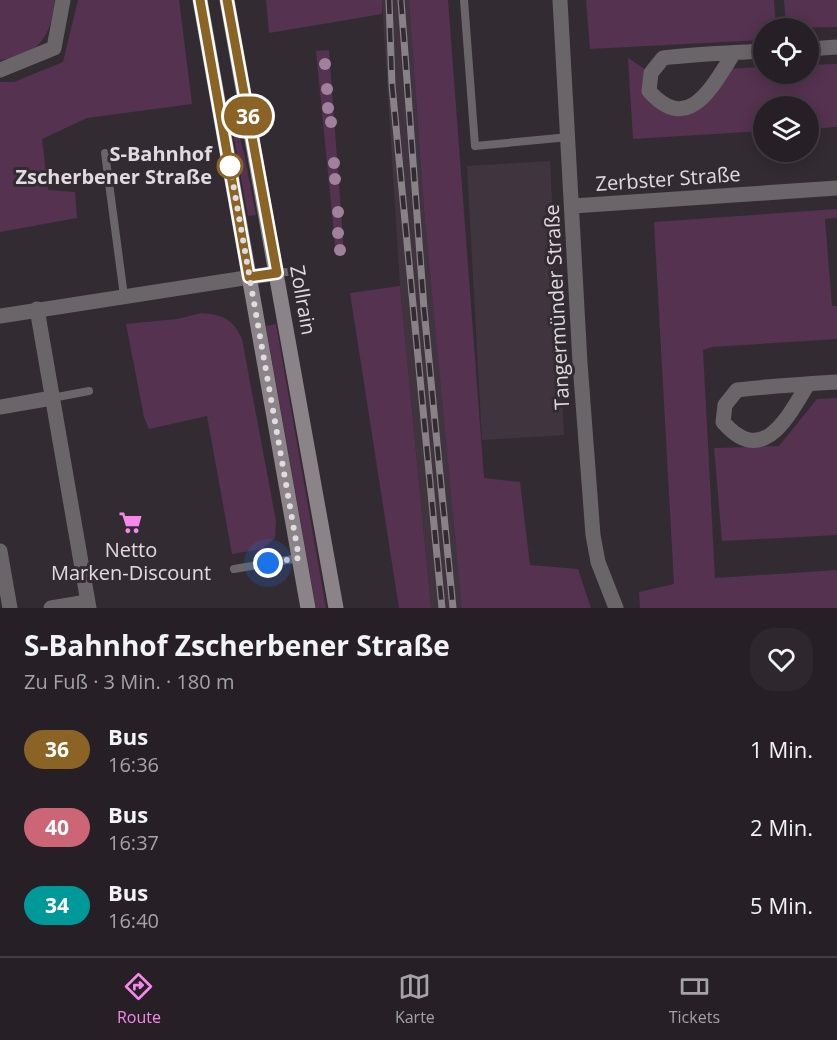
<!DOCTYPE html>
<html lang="de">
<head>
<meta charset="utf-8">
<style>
  body { margin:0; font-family:"Open Sans",sans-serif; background:#2e282e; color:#f1f3f6; height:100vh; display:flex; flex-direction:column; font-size:22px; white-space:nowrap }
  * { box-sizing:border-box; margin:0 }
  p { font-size:20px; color:#a4a3a7 }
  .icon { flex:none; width:33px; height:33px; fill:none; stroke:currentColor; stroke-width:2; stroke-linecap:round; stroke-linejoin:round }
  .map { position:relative; height:608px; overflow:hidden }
  .side { display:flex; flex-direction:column; background:#262026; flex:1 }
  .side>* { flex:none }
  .badge { padding:0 12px; border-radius:20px; font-size:21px; line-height:39px }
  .fabs { position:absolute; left:753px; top:18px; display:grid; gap:12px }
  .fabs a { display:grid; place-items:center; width:66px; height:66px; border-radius:50%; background:#262026; box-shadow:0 3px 15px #0003,0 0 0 2px #423e43; font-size:30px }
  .you { position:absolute; width:30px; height:30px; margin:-15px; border:4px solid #fff; border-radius:50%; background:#1a73e8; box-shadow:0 0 0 9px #1a73e833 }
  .map>.badge { position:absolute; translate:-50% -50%; box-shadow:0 0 0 3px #fff }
  .round { display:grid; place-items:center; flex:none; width:63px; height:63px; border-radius:24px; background:#2e282e }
  .headline { display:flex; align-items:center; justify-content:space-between; height:102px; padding:0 24px }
  h1 { font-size:28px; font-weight:700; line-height:45px }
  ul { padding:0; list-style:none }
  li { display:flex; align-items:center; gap:18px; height:78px; padding:0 24px }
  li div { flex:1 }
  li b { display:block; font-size:22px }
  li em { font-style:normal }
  li .badge { min-width:66px; font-weight:700; text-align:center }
  .tab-bar { display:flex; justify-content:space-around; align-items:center; height:84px; border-top:2px solid #423e43; background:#262026; font-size:16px; color:#a4a3a7 }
  .tab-bar a { display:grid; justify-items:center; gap:3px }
  .tab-bar .selected { color:#f788eb }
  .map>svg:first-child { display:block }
  .built { fill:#40343e }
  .green { fill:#553250 }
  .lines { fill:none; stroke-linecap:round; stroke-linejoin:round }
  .service { stroke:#696568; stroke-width:8 }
  .minor { stroke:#696568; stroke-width:15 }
  .tertiary { stroke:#696568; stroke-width:15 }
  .secondary { stroke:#8a8489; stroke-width:15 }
  .rail-casing { stroke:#888287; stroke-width:7 }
  .rail { stroke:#332b32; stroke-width:4.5; stroke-dasharray:14; stroke-linecap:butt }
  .tree { fill:#a0809c }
  .line-casing { stroke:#fff; stroke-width:14 }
  .line { stroke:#8b6425; stroke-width:9 }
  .walk { stroke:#e0dbdf; stroke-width:6; stroke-dasharray:0 10.8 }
  .stop-dot { fill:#fff; stroke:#8b6425; stroke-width:3 }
  .labels { text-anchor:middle; stroke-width:6; stroke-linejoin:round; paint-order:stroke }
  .stop-label { font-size:20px; font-weight:bold; fill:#e0dbdf; stroke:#332b32; text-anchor:end }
  .street-label { font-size:20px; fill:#e0dbdf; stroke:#332b32 }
  .poi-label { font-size:20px; fill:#e0dbdf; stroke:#332b32 }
</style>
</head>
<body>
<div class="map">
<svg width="837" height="608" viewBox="0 0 837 608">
  <rect width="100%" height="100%" fill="#332b32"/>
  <g class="built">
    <path d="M382,0H409L424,210L463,608H431L400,286Z"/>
    <path d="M550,161L564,435L482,440L467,166Z"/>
  </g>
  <g class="green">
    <path d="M0,0H55C50,38 40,54 0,60Z"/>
    <path d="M78,0H179L192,104L87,118L42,139L48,190L75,192L77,218L0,232V82H14L63,62Z"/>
    <path d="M266,0H382V14L269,33Z"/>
    <path d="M409,0H448L484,478L520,482L530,565L578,569L591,608H462L424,210Z"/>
    <path d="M586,0H774L776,28H764L763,40L590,49Z"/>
    <path d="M784,0H837V27L786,28Z"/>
    <path d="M329,50L344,253L336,254L316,51Z"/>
    <path d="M628,58L651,73L649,91L679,110L724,69L763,67L764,74H808L809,65L837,64V127L809,129L808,106H764L763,131L633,139Z"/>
    <path d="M232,110L244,153L256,215L248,216L229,111Z"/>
    <path d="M837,209V218L825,219L832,306H837V339L712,347L703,350L715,578L837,570V608H640L639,592L674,584L654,222Z"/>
    <path d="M400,286L431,608H399L350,293Z"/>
    <path d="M202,313C223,315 233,319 242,339L276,521L275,538L262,549L232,554L207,416L149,429L144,417L126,324L177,319Z"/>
    <path d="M276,324L326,608H316L266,326Z"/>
    <path d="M837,398V535L722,541L714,448L779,446L817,399Z"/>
  </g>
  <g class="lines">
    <g class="service">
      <path d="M464,0L475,146L569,137"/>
      <path d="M105,153L124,296"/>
      <path d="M277,273L296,271"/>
      <path d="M52,398L89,391"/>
      <path d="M234,569L299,558"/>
    </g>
    <g class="minor">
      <path d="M560,0L580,363L593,535L598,562L616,608"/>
      <path d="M808,49L837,47"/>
      <path d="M734,53C713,85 689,136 649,91L651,73L663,58C696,54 730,53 764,51"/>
      <path d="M0,70L54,48L63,0"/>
      <path d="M573,206L837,188"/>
      <path d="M37,309L89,608"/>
      <path d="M808,384C788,417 763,468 723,422L725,405L737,390C770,386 803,384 837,382"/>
      <path d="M0,407L52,398"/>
      <path d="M0,551L10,608"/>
      <path d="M51,608L87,602"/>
    </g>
    <path class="tertiary" d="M0,316L277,273"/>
    <g class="secondary">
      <path d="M200,0L308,608"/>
      <path d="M227,0L336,608"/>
    </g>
    <defs>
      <g id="rail">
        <path d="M389,0L392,85L442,608"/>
        <path d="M401,0L424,309L453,608"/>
      </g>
    </defs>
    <use href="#rail" class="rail-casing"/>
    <use href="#rail" class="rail"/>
  </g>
  <g class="tree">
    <circle cx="325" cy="64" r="6"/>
    <circle cx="327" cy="89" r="6"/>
    <circle cx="328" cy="108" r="6"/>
    <circle cx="331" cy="122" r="6"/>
    <circle cx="334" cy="163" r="6"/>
    <circle cx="335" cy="179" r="6"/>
    <circle cx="338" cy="212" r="6"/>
    <circle cx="338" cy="233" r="6"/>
    <circle cx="340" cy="250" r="6"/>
  </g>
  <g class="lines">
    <defs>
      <path id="line" d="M200,0L249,277L277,273L227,0"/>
    </defs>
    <use href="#line" class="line-casing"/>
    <use href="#line" class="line"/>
    <path class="walk" d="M230,166L299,558L268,563"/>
  </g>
  <defs>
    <symbol id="supermarket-bare" viewBox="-9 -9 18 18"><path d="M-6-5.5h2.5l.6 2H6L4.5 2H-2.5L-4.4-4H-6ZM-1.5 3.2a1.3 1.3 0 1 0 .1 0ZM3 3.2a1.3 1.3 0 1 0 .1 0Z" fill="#f788eb" stroke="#332b32" stroke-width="2.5" paint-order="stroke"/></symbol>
  </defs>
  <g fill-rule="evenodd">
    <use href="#supermarket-bare" x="114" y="506" width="33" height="33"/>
  </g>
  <circle class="stop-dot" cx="230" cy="166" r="12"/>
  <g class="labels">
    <g class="stop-label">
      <text x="212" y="161">S-Bahnhof<tspan x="212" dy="23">Zscherbener Straße</tspan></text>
    </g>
    <g class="street-label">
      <text transform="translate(668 179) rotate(-4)" y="7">Zerbster Straße</text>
      <text transform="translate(303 300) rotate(80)" y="7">Zollrain</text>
      <text transform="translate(557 307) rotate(-93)" y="7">Tangermünder Straße</text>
    </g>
    <g class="poi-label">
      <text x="131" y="557">Netto<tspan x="131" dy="23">Marken-Discount</tspan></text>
    </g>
  </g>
</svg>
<div class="fabs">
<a><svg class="icon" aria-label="locate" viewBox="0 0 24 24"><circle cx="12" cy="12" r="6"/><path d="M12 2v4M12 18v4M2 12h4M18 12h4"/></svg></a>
<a><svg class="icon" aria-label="layers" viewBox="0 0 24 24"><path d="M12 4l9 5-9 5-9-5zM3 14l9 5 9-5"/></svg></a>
</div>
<div class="you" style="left:268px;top:563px"></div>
<b class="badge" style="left:248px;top:116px;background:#8b6425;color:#fff">36</b>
</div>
<section class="side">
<div class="headline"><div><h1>S-Bahnhof Zscherbener Straße</h1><p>Zu Fuß · 3 Min. · 180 m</p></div><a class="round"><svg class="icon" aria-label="heart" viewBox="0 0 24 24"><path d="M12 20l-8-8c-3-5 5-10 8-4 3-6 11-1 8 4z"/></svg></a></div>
<ul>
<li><span class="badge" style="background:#8b6425;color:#fff">36</span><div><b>Bus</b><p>16:36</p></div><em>1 Min.</em></li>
<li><span class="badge" style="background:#c67;color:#fff">40</span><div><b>Bus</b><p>16:37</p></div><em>2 Min.</em></li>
<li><span class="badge" style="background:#099;color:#fff">34</span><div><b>Bus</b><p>16:40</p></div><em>5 Min.</em></li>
</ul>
</section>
<nav class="tab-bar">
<a class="selected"><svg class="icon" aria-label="directions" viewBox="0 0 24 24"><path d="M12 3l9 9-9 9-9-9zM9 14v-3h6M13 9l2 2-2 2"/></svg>Route</a>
<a><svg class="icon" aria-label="map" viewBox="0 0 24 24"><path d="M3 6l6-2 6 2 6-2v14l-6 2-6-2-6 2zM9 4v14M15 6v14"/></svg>Karte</a>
<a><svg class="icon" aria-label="tickets" viewBox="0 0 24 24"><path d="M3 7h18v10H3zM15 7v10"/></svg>Tickets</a>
</nav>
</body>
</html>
